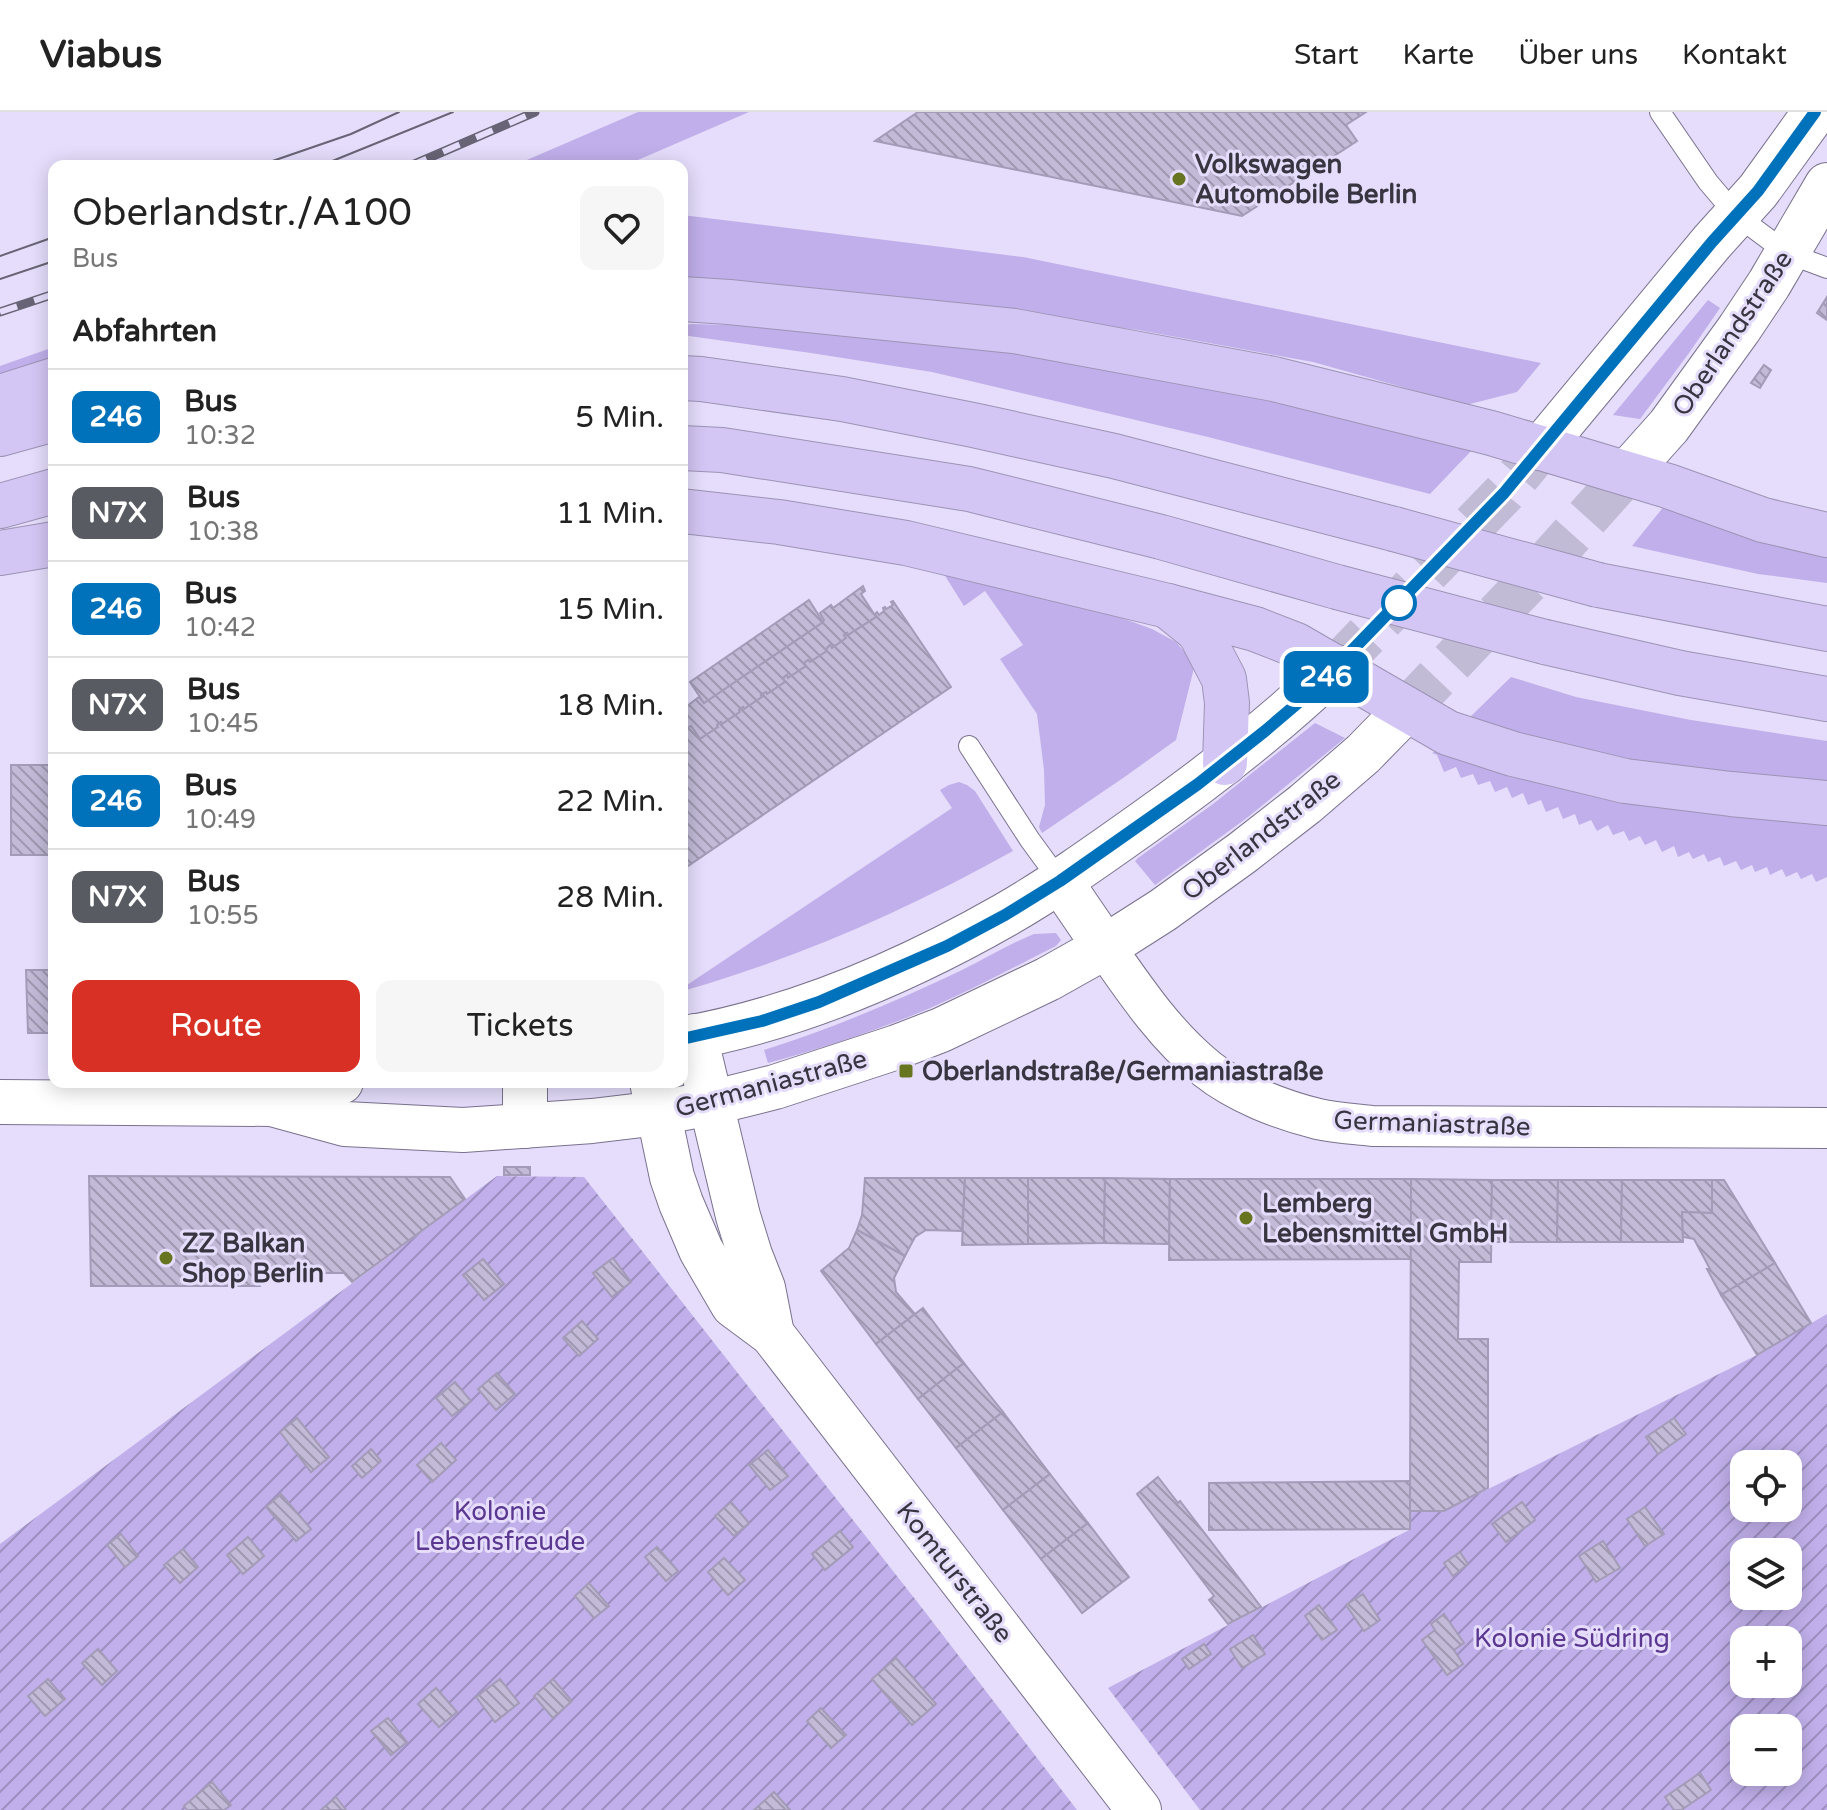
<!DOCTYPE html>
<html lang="de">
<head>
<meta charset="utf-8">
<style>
  body { margin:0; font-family:"Varela Round",sans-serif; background:#f6f6f6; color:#222; height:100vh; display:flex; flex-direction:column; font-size:30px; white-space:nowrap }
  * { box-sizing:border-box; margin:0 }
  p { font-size:26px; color:#767676 }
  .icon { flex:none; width:44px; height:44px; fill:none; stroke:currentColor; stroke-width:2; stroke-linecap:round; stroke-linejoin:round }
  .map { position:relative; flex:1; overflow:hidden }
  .sheet { position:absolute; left:48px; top:48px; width:640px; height:928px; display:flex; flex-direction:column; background:#fff; border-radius:16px; box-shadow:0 4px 20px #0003 }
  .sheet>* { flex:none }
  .badge { padding:0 16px; border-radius:12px; font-size:28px; line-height:52px }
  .fabs { position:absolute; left:1730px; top:1338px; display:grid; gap:16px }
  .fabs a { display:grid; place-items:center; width:72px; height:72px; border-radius:16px; background:#fff; box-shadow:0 4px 20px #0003; font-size:40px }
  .map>.badge { position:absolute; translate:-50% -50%; box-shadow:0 0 0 4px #fff }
  h2 { padding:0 24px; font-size:30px; line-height:72px }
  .round { display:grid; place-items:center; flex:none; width:84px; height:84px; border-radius:16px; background:#f6f6f6 }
  .overview { display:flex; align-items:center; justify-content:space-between; height:136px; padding:0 24px }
  h1 { font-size:38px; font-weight:600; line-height:60px }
  .action { display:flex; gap:16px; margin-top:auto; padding:16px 24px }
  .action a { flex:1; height:92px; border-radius:16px; background:#d93025; color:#fff; font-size:32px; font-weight:600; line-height:92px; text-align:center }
  .action a+a { background:#f6f6f6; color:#222 }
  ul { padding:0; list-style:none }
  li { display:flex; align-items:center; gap:24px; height:96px; padding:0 24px; border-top:2px solid #e0e0e0 }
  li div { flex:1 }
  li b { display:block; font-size:30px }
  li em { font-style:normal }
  li .badge { min-width:88px; font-weight:700; text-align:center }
  header { display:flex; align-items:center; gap:48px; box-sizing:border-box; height:112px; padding:0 40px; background:#fff; border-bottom:2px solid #e0e0e0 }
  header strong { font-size:38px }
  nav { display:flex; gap:44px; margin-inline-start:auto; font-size:28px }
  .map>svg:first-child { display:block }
  .grass { fill:#c0afea }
  .garden { fill:url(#garden-furrows); fill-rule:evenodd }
  .building { fill:url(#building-back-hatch); stroke:#a39bb7; stroke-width:2 }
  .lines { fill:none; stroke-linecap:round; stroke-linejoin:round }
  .tertiary-tunnel { stroke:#c2bbd6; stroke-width:44; stroke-dasharray:44 22; stroke-linecap:butt }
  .service-casing { stroke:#7a728d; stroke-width:22 }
  .minor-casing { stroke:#7a728d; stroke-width:42 }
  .tertiary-casing { stroke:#7a728d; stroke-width:46 }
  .motorway-casing { stroke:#9d93b5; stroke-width:46 }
  .service { stroke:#fff; stroke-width:20 }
  .minor { stroke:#fff; stroke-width:40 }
  .tertiary { stroke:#fff; stroke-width:44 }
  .motorway { stroke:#d3c6f4; stroke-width:44 }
  .tram { stroke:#686475; stroke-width:2 }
  .rail-casing { stroke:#686475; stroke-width:9 }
  .rail { stroke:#e5ddfb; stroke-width:6; stroke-dasharray:18; stroke-linecap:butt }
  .motorway-bridge-casing { stroke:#9d93b5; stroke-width:46; stroke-linecap:butt }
  .motorway-bridge { stroke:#d3c6f4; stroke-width:44 }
  .line-casing { stroke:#fff; stroke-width:18 }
  .line { stroke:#0072bc; stroke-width:12 }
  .poi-dot { fill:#677420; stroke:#e5ddfb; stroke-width:3 }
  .stop-dot { fill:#fff; stroke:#0072bc; stroke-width:4 }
  .labels { text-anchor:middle; stroke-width:6; stroke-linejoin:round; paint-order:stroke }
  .poi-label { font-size:26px; font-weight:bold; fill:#383541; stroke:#e5ddfb; text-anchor:start }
  .street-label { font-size:26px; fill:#383541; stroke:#e5ddfb }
  .park-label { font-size:26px; fill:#5a3790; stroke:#e5ddfb }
</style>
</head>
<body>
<header>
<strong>Viabus</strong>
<nav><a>Start</a><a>Karte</a><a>Über uns</a><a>Kontakt</a></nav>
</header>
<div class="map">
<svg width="1827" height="1698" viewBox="0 0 1827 1698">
  <defs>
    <pattern id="garden-furrows" width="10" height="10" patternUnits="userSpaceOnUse" patternTransform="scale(2)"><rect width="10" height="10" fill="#c0afea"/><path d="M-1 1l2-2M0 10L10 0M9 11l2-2" fill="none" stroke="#9d8fbf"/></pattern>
    <pattern id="building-back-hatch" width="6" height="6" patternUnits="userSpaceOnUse" patternTransform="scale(2)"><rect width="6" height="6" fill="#c2bad7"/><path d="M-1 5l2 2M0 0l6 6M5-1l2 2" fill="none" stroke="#9f98b0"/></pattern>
  </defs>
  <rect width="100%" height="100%" fill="#e5ddfb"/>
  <g class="grass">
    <path d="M638,0H749L624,54H513Z"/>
    <path d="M682,103L1023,145L1541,251L1517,280L1466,293L1313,250L1138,218L992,198L682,173Z"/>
    <path d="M1708,188L1720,196L1689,241L1640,307L1613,303Z"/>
    <path d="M693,212L795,215L899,222L1238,275L1472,338L1430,382L1208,325L932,260L811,241L682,223V213Z"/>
    <path d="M54,235V250L0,262V254Z"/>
    <path d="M1665,393L1827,443V471L1758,462L1632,434Z"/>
    <path d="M942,459L1070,487L1152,517L1176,530L1195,552L1176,628L1126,664L1042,721L1039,715L1045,693L1044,658L1037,602L1000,547L1023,533L985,479L964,494Z"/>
    <path d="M1511,565L1576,585L1691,608L1827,629V672L1652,658L1466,609Z"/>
    <path d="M1315,611L1345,626L1248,705L1155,773L1135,749L1138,746L1213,692Z"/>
    <path d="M1436,639L1827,710V765L1816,770L1812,762L1801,767L1797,760L1786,765L1782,757L1770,763L1767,755L1755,760L1752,753L1741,758L1736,749L1724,754L1720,745L1708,750L1704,742L1693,747L1689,740L1678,745L1674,734L1662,740L1656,728L1645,733L1640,724L1629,729L1624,719L1613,723L1608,713L1597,719L1591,708L1579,713L1575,702L1563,707L1558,695L1546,700L1541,688L1528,693L1523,681L1512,686L1507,675L1495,680L1490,669L1478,673L1473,662L1461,666L1456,655L1444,660L1437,643L1432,641Z"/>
    <path d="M959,670L967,673L975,679L1013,739C907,798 803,844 686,878L684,875L952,696L940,678L949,673Z"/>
    <path d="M1056,821L1061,828L1056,834C1014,855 972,878 928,897C876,919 822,936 768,951L764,938C831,917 897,889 960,859C983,848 1004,835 1027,825L1034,822Z"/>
  </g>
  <g class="garden">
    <path d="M497,1064L584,1065L922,1496L1077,1698H0V1432Z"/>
    <path d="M1827,1202V1698H1200L1108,1576L1409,1418L1410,1399H1444L1757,1243ZM1744,1352H1788V1396H1744ZM1744,1440H1788V1484H1744ZM1744,1528H1788V1572H1744ZM1744,1616H1788V1660H1744Z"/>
  </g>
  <g class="building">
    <path d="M918,0H1366L1346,13L1357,29L1242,104L875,29Z"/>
    <path d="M1827,185V208L1817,201Z"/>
    <path d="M1764,253L1771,258L1760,276L1751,271Z"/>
    <path d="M863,474L865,479L861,482L876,505L848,523L847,521L844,523L846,526L842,529L832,536L830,533L826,537L827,539L810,550L808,548L804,551L806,554L788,566L787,563L783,566L785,570L767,582L766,580L761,583L762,585L744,597L743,595L739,598L740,600L722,612L721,610L717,613L718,615L700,627L691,614L686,617L682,610V598L699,585L704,591L823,510L824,508L820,501L831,493L833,496Z"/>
    <path d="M809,488L823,510L704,591L690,570Z"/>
    <path d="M893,489L951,575L682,758V610L686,617L691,614L700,627L718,615L717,613L721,610L722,612L740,600L739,598L743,595L744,597L762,585L761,583L766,580L767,582L785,570L783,566L787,563L788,566L806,554L804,551L808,548L810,550L827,539L826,537L830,533L832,536L842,529L846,526L844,523L847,521L848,523L876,505L875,502L877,500L879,503L884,499L883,496L885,495L886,497L893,493L891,490Z"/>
    <rect x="11" y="653" width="43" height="90"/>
    <path d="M26,858H54V921H28Z"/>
    <rect x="504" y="1055" width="26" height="8"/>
    <path d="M89,1064L450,1065L465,1087L352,1170L344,1161H260V1174H91Z"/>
    <path d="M865,1066H965L962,1119L926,1118L915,1125L905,1144L857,1118L862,1103Z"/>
    <path d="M965,1066H1028V1132L962,1133Z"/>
    <path d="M1028,1066H1105L1104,1131L1028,1132Z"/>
    <path d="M1105,1066L1170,1067L1169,1132L1104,1131Z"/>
    <path d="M1170,1067H1411V1147L1169,1148Z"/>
    <path d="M1411,1067L1492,1068L1491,1150H1459L1458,1227H1488V1376L1444,1399H1410Z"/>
    <path d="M1492,1068H1558L1557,1130H1491Z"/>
    <path d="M1558,1068H1622L1621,1130H1557Z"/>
    <path d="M1622,1068H1712V1101L1682,1100L1683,1130H1621Z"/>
    <path d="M1712,1068H1724L1775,1151L1721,1183L1707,1157H1710L1694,1127L1683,1125L1682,1100L1712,1101Z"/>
    <path d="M857,1118L905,1144L894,1166L896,1180L915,1202L876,1232L821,1159L849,1136Z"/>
    <path d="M613,1146L631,1170L612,1185L593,1161Z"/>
    <path d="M483,1147L504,1172L484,1188L463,1163Z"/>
    <path d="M1775,1151L1811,1211L1757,1243L1721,1183Z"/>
    <path d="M923,1196L964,1251L918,1287L876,1232Z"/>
    <path d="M582,1209L598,1227L579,1244L563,1226Z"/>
    <path d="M964,1251L1003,1300L956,1336L918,1287Z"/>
    <path d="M497,1261L515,1282L496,1298L478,1277Z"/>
    <path d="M455,1270L471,1289L452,1304L436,1286Z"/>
    <path d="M1003,1300L1050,1362L1003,1398L956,1336Z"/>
    <path d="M297,1306L329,1345L311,1360L280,1320Z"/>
    <path d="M1674,1306L1686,1322L1658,1342L1646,1325Z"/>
    <path d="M441,1331L456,1348L432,1370L417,1353Z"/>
    <path d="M371,1337L381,1349L362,1366L352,1354Z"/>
    <path d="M768,1338L788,1364L770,1378L749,1353Z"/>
    <path d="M1050,1362L1088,1411L1041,1447L1003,1398Z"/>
    <path d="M1158,1365L1178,1391L1180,1389L1261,1495L1228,1512L1209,1488L1214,1484L1137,1382Z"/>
    <path d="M1410,1369V1417L1209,1418V1371Z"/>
    <path d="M281,1382L311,1417L296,1429L266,1395Z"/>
    <path d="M731,1390L749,1411L734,1424L715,1404Z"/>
    <path d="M1522,1390L1535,1408L1506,1430L1492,1412Z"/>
    <path d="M1645,1395L1664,1422L1645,1434L1627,1407Z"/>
    <path d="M1088,1411L1129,1465L1082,1501L1041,1447Z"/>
    <path d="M840,1419L853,1435L825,1458L812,1442Z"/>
    <path d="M121,1422L138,1444L125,1455L107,1433Z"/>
    <path d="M248,1425L264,1444L243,1462L227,1443Z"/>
    <path d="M1603,1429L1620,1456L1596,1470L1579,1444Z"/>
    <path d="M657,1435L678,1459L666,1469L645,1445Z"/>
    <path d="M183,1437L198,1455L180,1471L164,1453Z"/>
    <path d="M1460,1440L1468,1452L1453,1464L1444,1451Z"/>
    <path d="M724,1446L745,1468L728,1483L708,1460Z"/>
    <path d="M589,1471L609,1494L594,1506L575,1484Z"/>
    <path d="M1363,1482L1380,1508L1364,1519L1346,1493Z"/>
    <path d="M1319,1493L1337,1518L1322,1528L1305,1504Z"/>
    <path d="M1444,1502L1464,1531L1454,1538L1463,1552L1447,1563L1422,1528L1435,1518L1431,1512Z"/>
    <path d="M1253,1523L1265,1542L1242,1556L1230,1537Z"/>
    <path d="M1204,1532L1211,1542L1189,1557L1182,1547Z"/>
    <path d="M98,1537L117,1559L102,1573L82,1551Z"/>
    <path d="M896,1546L936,1592L912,1613L872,1567Z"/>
    <path d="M48,1567L65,1587L45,1604L28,1584Z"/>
    <path d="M500,1567L519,1591L495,1610L476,1585Z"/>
    <path d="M553,1567L572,1589L553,1606L534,1584Z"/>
    <path d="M436,1576L457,1600L439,1615L418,1592Z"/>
    <path d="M821,1596L846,1623L831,1636L807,1609Z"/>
    <path d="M388,1606L407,1630L391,1643L371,1619Z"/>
    <path d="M1700,1661L1711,1678L1681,1698H1674L1665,1685Z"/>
    <path d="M212,1670L231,1693L224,1698H187L184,1694Z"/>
    <path d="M774,1680L790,1698H754Z"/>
    <path d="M336,1685L346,1698H321Z"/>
  </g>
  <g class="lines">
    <g class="tertiary-tunnel">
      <path d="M1336,555L1504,381L1541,336"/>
      <path d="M1406,598L1549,448L1627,361"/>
    </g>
    <defs>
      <g id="service">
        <path d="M1660,0L1708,70L1736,103L1787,141L1827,156"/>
        <path d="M969,634L1030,728L1060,769"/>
      </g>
      <path id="minor" d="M1105,835C1135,878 1165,923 1207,957C1237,981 1281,998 1318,1007C1335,1011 1355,1012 1372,1014L1827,1016"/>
      <g id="tertiary">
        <path d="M1541,336L1712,130L1758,79L1815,0"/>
        <path d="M1627,361L1669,314L1739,217L1769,172L1827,73"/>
        <path d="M1060,769L1105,835"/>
        <path d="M695,924L738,1104L750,1143L763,1176L772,1222"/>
        <path d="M682,927C795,907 905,860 1005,803C1052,776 1097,744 1142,712C1210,664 1275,613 1336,555"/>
        <path d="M525,970V1014"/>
        <path d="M652,970L672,1065L681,1091L701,1138L733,1193L772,1222L1139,1698"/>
        <path d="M0,990L272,992L341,970"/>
        <path d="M272,992L345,1012L463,1018L592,1009L659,1001L711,991L775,975L897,935L941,918L1048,867L1105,835L1163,798L1242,741L1305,692L1363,642L1406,598"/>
      </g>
      <g id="motorway">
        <path d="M682,187L729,190L1014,219L1274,267L1491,321L1668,374L1763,408L1827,423"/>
        <path d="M682,266L701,267L842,287L973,313L1114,344L1394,417"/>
        <path d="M0,285L54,268"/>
        <path d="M0,322L54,307"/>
        <path d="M682,336L722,338L969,377L1161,425L1337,475"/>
        <path d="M0,394L54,379"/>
        <path d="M682,399L779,410L906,431L1168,494L1255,517L1296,533L1448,621L1513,642L1625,669L1731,682L1827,691"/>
        <path d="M0,441L54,432"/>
        <path d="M1598,473L1827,517"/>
        <path d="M1168,494L1199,519L1224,567L1227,591L1225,651"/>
        <path d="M1545,530L1680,561L1827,587"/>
      </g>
    </defs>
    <use href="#service" class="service-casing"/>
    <use href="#minor" class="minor-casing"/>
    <use href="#tertiary" class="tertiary-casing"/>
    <use href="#motorway" class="motorway-casing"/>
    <use href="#service" class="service"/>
    <use href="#minor" class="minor"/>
    <use href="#tertiary" class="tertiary"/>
    <use href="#motorway" class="motorway"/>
    <g class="tram">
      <path d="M258,54L351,22L399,0"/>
      <path d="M320,54L453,0"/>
      <path d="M0,144L54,125"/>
      <path d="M0,167L54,149"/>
    </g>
    <defs>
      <g id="rail">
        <path d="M410,54L535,0"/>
        <path d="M0,200L54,182"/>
      </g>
    </defs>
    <use href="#rail" class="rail-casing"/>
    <use href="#rail" class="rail"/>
    <defs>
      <g id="motorway-bridge">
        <path d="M1394,417L1598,473"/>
        <path d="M1337,475L1545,530"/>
      </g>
    </defs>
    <use href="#motorway-bridge" class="motorway-bridge-casing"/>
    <use href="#motorway-bridge" class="motorway-bridge"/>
  </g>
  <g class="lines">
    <defs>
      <path id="line" d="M682,927L762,909L819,890L947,834L1005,803L1060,769L1198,672L1265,619L1299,590L1336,555L1504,381L1712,130L1758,79L1815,0"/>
    </defs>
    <use href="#line" class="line-casing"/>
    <use href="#line" class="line"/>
  </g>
  <g class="poi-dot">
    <circle cx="1179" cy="67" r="8"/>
    <rect x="898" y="951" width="16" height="16" rx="4"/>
    <circle cx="1246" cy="1106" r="8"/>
    <circle cx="166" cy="1146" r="8"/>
  </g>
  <circle class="stop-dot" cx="1399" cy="491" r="16"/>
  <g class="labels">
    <g class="poi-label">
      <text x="1195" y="61">Volkswagen<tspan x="1195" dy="30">Automobile Berlin</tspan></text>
      <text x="922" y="968">Oberlandstraße/Germaniastraße</text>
      <text x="1262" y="1100">Lemberg<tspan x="1262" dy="30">Lebensmittel GmbH</tspan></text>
      <text x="182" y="1140">ZZ Balkan<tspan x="182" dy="30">Shop Berlin</tspan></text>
    </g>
    <g class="street-label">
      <text transform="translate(1732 221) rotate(-56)" y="9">Oberlandstraße</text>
      <text transform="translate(1261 723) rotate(-38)" y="9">Oberlandstraße</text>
      <text transform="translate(771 971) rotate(-15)" y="9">Germaniastraße</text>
      <text transform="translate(1432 1011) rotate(2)" y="9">Germaniastraße</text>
      <text transform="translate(955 1460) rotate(52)" y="9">Komturstraße</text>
    </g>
    <g class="park-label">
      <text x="500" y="1408">Kolonie<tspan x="500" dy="30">Lebensfreude</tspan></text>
      <text x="1572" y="1535">Kolonie Südring</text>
    </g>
  </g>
</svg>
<div class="fabs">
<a><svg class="icon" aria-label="locate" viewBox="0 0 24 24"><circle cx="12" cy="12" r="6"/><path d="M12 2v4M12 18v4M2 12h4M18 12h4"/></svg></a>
<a><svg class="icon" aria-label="layers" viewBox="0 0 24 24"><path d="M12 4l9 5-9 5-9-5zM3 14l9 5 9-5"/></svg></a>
<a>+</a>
<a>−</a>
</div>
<b class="badge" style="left:1326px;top:565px;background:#0072bc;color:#fff">246</b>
<section class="sheet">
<div class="overview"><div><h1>Oberlandstr./A100</h1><p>Bus</p></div><a class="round"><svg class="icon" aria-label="heart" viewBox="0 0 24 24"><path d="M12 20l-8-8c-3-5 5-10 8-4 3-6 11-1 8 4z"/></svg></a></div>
<h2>Abfahrten</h2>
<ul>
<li><span class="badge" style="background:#0072bc;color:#fff">246</span><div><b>Bus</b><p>10:32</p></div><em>5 Min.</em></li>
<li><span class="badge" style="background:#595b62;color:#fff">N7X</span><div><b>Bus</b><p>10:38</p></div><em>11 Min.</em></li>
<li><span class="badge" style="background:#0072bc;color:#fff">246</span><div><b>Bus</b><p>10:42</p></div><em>15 Min.</em></li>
<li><span class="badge" style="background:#595b62;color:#fff">N7X</span><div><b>Bus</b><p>10:45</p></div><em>18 Min.</em></li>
<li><span class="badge" style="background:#0072bc;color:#fff">246</span><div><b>Bus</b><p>10:49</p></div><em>22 Min.</em></li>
<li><span class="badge" style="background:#595b62;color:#fff">N7X</span><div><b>Bus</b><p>10:55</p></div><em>28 Min.</em></li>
</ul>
<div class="action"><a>Route</a><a>Tickets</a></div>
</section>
</div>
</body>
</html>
